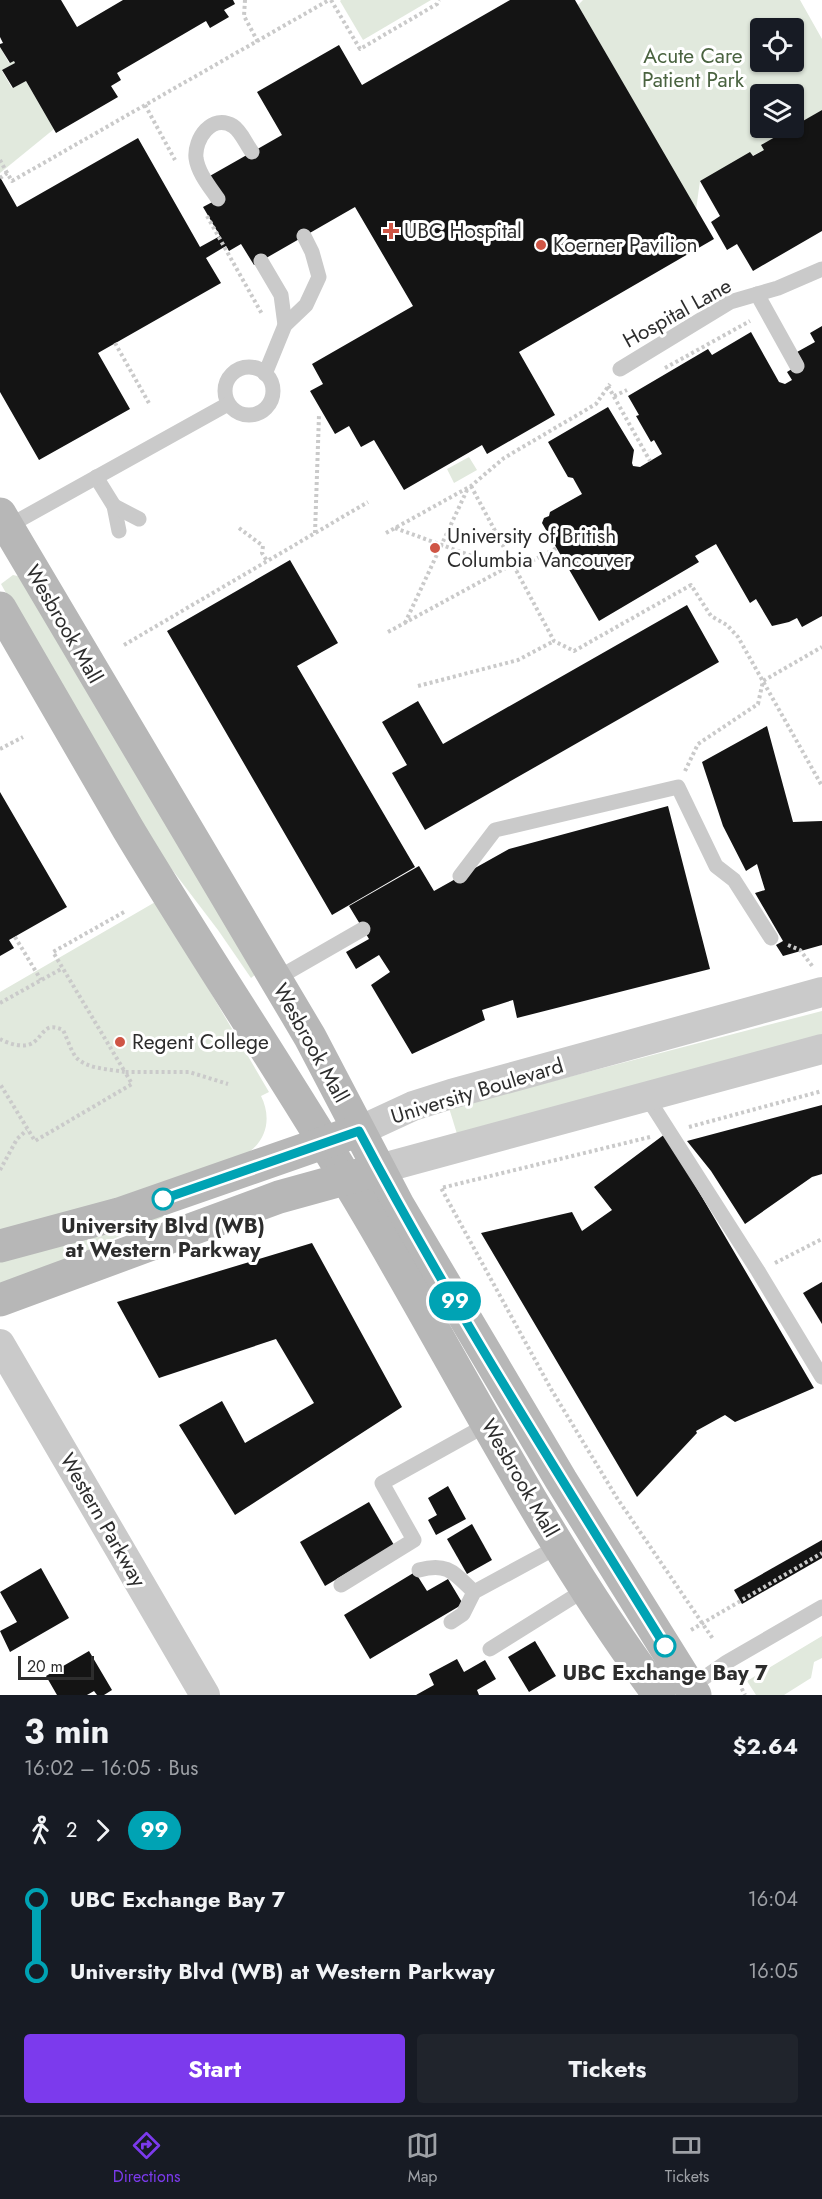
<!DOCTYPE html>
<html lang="en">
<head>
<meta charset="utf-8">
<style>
  body { margin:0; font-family:Jost,sans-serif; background:#20242c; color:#f1f3f6; height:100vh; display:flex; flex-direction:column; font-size:22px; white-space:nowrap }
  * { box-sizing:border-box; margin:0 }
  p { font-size:20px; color:#9ea1a6 }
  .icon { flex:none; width:33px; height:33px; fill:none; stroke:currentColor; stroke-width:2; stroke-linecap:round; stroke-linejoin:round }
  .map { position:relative; height:1695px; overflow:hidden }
  .panel { display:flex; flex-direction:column; background:#171b24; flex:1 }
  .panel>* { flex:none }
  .badge { padding:0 12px; border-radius:20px; font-size:21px; line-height:39px }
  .buttons { position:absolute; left:750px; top:18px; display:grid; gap:12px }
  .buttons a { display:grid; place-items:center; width:54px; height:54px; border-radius:6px; background:#171b24; box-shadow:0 2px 4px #0004; font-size:30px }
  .scale { position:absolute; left:18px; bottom:15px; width:76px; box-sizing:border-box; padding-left:6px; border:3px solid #2d2d2d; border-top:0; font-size:16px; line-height:21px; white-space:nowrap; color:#2d2d2d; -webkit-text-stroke:4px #fff; paint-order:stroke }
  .map>.badge { position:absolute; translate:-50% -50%; box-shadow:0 0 0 3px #fff }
  .legs { display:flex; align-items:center; gap:9px; height:66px; padding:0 24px; font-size:20px }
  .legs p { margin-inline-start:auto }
  .summary { display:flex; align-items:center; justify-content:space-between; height:102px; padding:0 24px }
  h1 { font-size:33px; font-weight:700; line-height:45px }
  .primary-button { display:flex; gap:12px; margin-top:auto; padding:12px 24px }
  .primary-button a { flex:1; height:69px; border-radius:6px; background:#7c3aed; color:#fff; font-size:24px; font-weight:700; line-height:69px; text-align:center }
  .primary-button a+a { background:#20242c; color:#f1f3f6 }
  ul { padding:0 24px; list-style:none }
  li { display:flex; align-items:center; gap:21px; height:72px; font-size:22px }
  li i { display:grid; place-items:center; width:9px; height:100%; margin:0 8px; background:currentColor }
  li i::after { content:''; width:15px; height:15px; margin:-8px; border:4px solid; border-radius:50%; background:#171b24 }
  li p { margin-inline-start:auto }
  li:first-child i { background:linear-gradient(#0000 50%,currentColor 0) }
  li:last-child i { background:linear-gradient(currentColor 50%,#0000 0) }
  .tab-bar { display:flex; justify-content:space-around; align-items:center; height:84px; border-top:2px solid #363941; background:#171b24; font-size:16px; color:#9ea1a6 }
  .tab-bar a { display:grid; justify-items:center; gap:3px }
  .tab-bar .on { color:#7c3aed }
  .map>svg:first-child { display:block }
  .green { fill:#e1e9dd; fill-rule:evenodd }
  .building { fill:#141414 }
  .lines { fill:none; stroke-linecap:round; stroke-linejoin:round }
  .path { stroke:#cacaca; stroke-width:4; stroke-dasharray:3 3; stroke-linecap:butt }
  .lane { stroke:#cacaca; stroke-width:15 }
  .street { stroke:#cacaca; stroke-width:30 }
  .secondary { stroke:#b7b7b7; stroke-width:33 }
  .line-1-casing { stroke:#fff; stroke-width:14 }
  .line-1 { stroke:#00a3b4; stroke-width:9 }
  .poi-dot { fill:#cf5545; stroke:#fff; stroke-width:2 }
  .stop-1-dot { fill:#fff; stroke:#00a3b4; stroke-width:3 }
  .labels { text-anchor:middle; stroke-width:6; stroke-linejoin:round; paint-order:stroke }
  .park-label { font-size:21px; fill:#4a6340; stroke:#fff }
  .poi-label { font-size:21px; fill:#2d2d2d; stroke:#fff; text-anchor:start }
  .street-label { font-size:21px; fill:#2d2d2d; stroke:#fff }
  .stop-label { font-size:21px; font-weight:bold; fill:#2d2d2d; stroke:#fff }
</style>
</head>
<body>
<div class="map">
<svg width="822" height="1695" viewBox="0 0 822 1695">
  <rect width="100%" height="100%" fill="#fff"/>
  <g class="green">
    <path d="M341,0H431L363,40L340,1Z"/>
    <path d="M583,0H800L822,39V110L794,127V94H760V128H792L764,150L700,181L696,210L578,5ZM760,28H794V62H760Z"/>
    <path d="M0,47L9,63L14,61L15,63L2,71L12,88L26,81L54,129L0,173Z"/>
    <path d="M469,457L477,470L454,483L447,469Z"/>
    <path d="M13,575L22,577L256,974L251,978L218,930L164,859L82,729L1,584Z"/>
    <path d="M157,901L269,1092L261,1096C271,1116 268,1138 249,1152L94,1207L0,1232V992Z"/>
    <path d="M822,1011V1039L458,1137L449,1108Z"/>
    <path d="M160,1212L163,1217L61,1262L0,1286V1257Z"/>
    <path d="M822,1636V1658L814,1662L811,1678L784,1695H756L747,1681Z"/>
  </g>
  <g class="building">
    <path d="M0,0H61L77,27L123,0H233L235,4L224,10L229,17L210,28L206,21L117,73L121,80L111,86L118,97L56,133L26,81L13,88L2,70L15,63L14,61L10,63L0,47V44L3,43L0,37Z"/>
    <path d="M510,0H575L714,239L519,352L555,415L487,454L482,445L404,490L374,440L361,447L349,426L335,434L310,391L323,384L312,364L413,306L355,207L254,265L241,244L229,251L226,246L206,258L221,283L98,353L130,409L39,460L0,392V177L17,207L138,138L200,247L220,236L203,207L220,198L208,177L282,135L257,92L339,45L362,85Z"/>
    <path d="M822,110V231L753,271L737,244L727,250L711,222L720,216L700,181L750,152L753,156L764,150L761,145Z"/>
    <path d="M822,326V616L802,627L797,618L789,622L772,626L756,599L750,603L716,544L695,556L699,562L599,621L542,523L544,518L549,516L550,512L582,494L573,478L568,477L548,442L608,407L634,450L632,463L633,466L640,467L662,454L654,440L651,442L636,416L639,415L628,396L708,349L712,355L751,332L779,382L785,384L792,380L787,372L803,362L797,352L815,342L810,333Z"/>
    <path d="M290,560L338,643L297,666L415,867L332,915L167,631Z"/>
    <path d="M687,605L719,662L425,830L392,773L407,765L382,722L418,701L443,744Z"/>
    <path d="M767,726L793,822L822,821V945L783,956L776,945L783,941L755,893L765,890L757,864L746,871L723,826L702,762Z"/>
    <path d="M0,792L67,907L9,940L14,948L0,956Z"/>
    <path d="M668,806L710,969L517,1018L513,1000L482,1010L485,1020L412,1054L371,985L390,972L379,955L356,969L346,952L369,939L349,906L419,866L434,891L509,849Z"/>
    <path d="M822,1105V1174L812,1177L745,1224L711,1171L687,1141Z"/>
    <path d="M665,1134L814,1388L735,1422L725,1415L696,1431L697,1433L637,1497L481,1233L572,1212L582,1231L612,1210L594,1187Z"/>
    <path d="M312,1243L402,1407L235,1515L179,1425L222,1401L245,1443L314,1403L276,1339L159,1378L117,1302Z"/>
    <path d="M822,1282V1324L803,1293Z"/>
    <path d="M448,1486L466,1519L436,1535L428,1520L437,1515L428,1498Z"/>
    <path d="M369,1502L394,1545L325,1586L300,1542Z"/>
    <path d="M472,1524L492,1560L467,1574L447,1539Z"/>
    <path d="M822,1540V1558L742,1604L734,1590Z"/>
    <path d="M41,1568L69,1618L10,1652L0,1631L17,1622L0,1592Z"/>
    <path d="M415,1572L427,1591L448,1579L463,1604L370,1659L344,1615Z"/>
    <path d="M535,1641L556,1676L529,1692L508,1657Z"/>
    <path d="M89,1651L112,1690L104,1695H97L94,1691L87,1695H57L46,1676Z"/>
    <path d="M457,1659L464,1672L485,1660L496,1679L477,1690L479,1695H416L434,1685L429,1674Z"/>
  </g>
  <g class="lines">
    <g class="path">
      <path d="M245,0L244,16L258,42"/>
      <path d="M331,0L360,49L437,4L439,0"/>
      <path d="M145,105L175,160"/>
      <path d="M0,160L7,173"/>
      <path d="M0,178L7,173L12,181L329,0"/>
      <path d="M207,216L262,314"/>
      <path d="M115,343L150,405"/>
      <path d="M665,368L750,321"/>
      <path d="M608,386L650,461"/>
      <path d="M614,396L627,390"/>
      <path d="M471,486L554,641L574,651L691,585L711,616L727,625L738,637L822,786"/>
      <path d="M239,528L263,546L262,553L267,561"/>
      <path d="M395,528L505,568"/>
      <path d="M315,533L319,415"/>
      <path d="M386,533L471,486L504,458L596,404L610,384"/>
      <path d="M516,569L557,548"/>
      <path d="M405,623L468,488"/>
      <path d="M388,632L513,564"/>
      <path d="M124,645L368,502"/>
      <path d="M418,686L518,660L554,641"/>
      <path d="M0,749L23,737"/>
      <path d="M685,771L698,744L758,704L763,681L822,647"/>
      <path d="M124,912L53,952L125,1072H189L228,1084"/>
      <path d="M15,937L41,980"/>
      <path d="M788,945L800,950L813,967"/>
      <path d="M0,1003L63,968"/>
      <path d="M0,1039C9,1044 25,1049 34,1042C45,1033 45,1022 63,1030C67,1038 70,1048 75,1056C85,1069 109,1069 125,1072L132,1084L35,1141L0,1084"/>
      <path d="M689,1127L822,1091"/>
      <path d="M650,1137L441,1188L551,1389L617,1498L713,1639"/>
      <path d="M0,1170L17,1139L27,1130"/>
      <path d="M775,1263L822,1239"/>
      <path d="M691,1630L822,1553"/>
      <path d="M739,1683L745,1695"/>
    </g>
    <g class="lane">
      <path d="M218,199C210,187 198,173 196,158C194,139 212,113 233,126C241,131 246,144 252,152"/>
      <path d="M261,261L281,295L285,325"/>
      <path d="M757,294L797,366"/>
      <circle cx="249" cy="391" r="24"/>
      <path d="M620,369L730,302L778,288L822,269"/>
      <path d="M265,374L285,325L306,305L319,277L312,252L304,236"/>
      <path d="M96,477L114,506L119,531"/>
      <path d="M114,506L139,519"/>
      <path d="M5,528L228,404"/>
      <path d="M460,876L495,830L678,787L716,866L734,880L771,938"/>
      <path d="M276,979L363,929"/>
      <path d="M645,1098L654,1108L758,1271L822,1377"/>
      <path d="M419,1570C448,1562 454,1573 474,1592"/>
      <path d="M341,1585L414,1540L382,1483L488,1424"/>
      <path d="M451,1622L463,1614L474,1592L559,1546"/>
      <path d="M490,1649L586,1589"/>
      <path d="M689,1688L727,1662L822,1607"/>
    </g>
    <g class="street">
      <path d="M359,1131L413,1106L451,1094L822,992"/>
      <path d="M379,1169L822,1049"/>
      <path d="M0,1344L205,1695"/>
    </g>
    <g class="secondary">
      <path d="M0,514L310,1037L398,1205L561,1480L695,1695"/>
      <path d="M0,608C43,682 85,756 128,829C206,959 291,1084 368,1215C463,1376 547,1545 659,1695"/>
      <path d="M0,1246L119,1214L346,1135"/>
      <path d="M0,1300L279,1197L366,1173"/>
    </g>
  </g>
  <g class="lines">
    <defs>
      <path id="line-1" d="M163,1199L359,1131C452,1307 560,1476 665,1646"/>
    </defs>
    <use href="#line-1" class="line-1-casing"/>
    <use href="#line-1" class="line-1"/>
  </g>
  <g class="poi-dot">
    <path d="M388 222h6v6h6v6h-6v6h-6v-6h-6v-6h6z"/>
    <circle cx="541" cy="245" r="6"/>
    <circle cx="435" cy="548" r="6"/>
    <circle cx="120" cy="1042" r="6"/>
  </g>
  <g class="stop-1-dot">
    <circle cx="163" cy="1199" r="10"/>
    <circle cx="665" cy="1646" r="10"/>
  </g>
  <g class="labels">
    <g class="park-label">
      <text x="693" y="63">Acute Care<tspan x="693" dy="24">Patient Park</tspan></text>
    </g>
    <g class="poi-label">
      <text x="404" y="238">UBC Hospital</text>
      <text x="553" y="252">Koerner Pavilion</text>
      <text x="447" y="543">University of British<tspan x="447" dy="24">Columbia Vancouver</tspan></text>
      <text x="132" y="1049">Regent College</text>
    </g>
    <g class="street-label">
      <text transform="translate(677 313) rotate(-29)" y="7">Hospital Lane</text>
      <text transform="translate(64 624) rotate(60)" y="7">Wesbrook Mall</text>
      <text transform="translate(311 1043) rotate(61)" y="7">Wesbrook Mall</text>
      <text transform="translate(477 1091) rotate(-17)" y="7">University Boulevard</text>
      <text transform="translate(520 1478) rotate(60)" y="7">Wesbrook Mall</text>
      <text transform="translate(103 1520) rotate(60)" y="7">Western Parkway</text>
    </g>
    <g class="stop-label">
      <text x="163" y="1233">University Blvd (WB)<tspan x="163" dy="24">at Western Parkway</tspan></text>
      <text x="665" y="1680">UBC Exchange Bay 7</text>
    </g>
  </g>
</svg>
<div class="buttons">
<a><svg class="icon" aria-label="locate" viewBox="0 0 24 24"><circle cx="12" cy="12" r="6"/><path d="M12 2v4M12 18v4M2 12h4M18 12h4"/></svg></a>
<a><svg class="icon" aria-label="layers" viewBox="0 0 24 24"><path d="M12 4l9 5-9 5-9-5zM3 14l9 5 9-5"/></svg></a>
</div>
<div class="scale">20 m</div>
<b class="badge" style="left:455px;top:1301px;background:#00a3b4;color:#fff">99</b>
</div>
<section class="panel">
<div class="summary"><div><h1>3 min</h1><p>16:02 – 16:05 · Bus</p></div><b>$2.64</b></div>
<div class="legs"><svg class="icon" aria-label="walk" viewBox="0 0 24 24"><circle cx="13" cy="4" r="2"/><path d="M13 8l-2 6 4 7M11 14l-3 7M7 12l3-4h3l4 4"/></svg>2<svg class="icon" aria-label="forward" viewBox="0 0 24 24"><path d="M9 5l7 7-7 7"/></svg><b class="badge" style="background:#00a3b4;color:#fff">99</b></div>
<ul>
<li><i style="color:#00a3b4"></i><b>UBC Exchange Bay 7</b><p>16:04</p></li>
<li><i style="color:#00a3b4"></i><b>University Blvd (WB) at Western Parkway</b><p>16:05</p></li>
</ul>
<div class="primary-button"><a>Start</a><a>Tickets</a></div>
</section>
<nav class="tab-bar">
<a class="on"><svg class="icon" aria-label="directions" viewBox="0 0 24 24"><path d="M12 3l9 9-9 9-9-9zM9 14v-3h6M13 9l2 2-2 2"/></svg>Directions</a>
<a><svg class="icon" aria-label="map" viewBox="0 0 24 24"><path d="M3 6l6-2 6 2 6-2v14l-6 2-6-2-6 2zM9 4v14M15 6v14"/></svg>Map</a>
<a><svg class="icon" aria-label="tickets" viewBox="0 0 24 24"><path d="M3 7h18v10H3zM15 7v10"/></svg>Tickets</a>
</nav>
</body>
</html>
